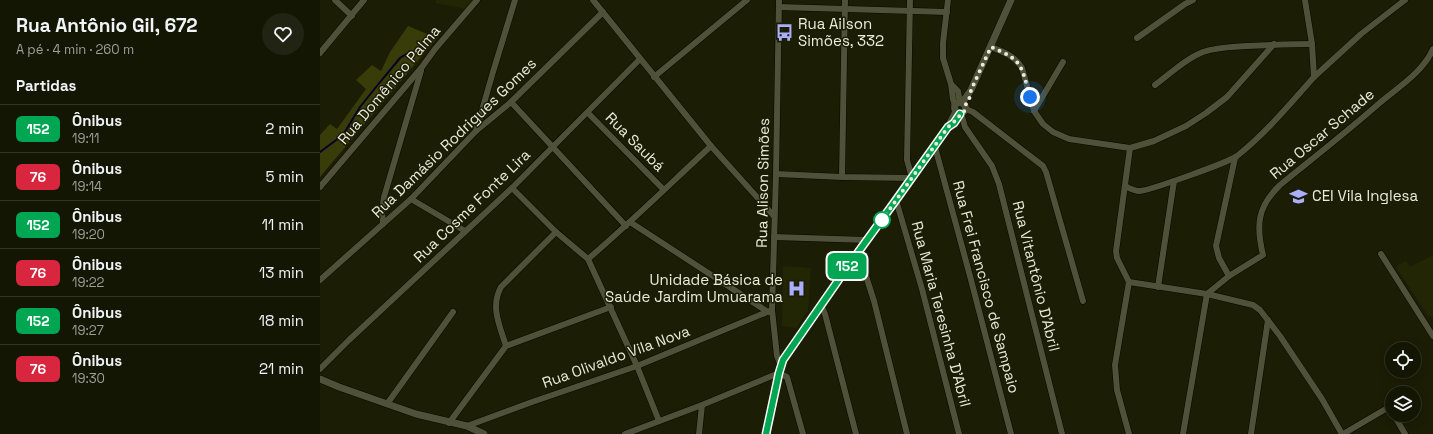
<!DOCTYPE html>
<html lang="pt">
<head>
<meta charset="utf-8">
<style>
  body { margin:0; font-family:"Space Grotesk",sans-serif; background:#212313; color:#f1f3f6; height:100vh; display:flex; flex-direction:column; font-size:15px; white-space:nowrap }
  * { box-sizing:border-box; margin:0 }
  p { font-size:13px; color:#9d9f9a }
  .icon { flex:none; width:22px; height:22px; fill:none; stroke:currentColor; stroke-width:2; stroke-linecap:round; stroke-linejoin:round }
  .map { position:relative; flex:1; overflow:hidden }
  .drawer { display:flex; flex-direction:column; background:#141604; width:320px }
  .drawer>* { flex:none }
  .badge { padding:0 8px; border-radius:6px; font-size:14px; line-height:26px }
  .tools { position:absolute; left:1065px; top:342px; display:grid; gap:8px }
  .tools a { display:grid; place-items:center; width:36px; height:36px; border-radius:50%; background:#141604; box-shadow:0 2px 10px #0003,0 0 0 1px #333526; font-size:20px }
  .you { position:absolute; width:20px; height:20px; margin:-10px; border:3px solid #fff; border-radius:50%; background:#1a73e8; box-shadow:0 0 0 6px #1a73e833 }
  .map>.badge { position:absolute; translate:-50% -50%; box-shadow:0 0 0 2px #fff }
  h2 { padding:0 16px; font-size:15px; line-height:36px }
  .round { display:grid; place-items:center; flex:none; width:42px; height:42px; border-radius:21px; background:#212313 }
  .summary { display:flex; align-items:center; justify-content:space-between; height:68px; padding:0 16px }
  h1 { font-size:19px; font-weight:600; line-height:30px }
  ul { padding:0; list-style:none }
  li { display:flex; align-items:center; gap:12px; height:48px; padding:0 16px; border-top:1px solid #333526 }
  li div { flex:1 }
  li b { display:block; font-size:15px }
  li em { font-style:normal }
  li .badge { min-width:44px; font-weight:700; text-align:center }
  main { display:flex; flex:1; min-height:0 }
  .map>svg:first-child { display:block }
  .built { fill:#232605 }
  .green { fill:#383c09 }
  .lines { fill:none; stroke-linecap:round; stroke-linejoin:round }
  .stream { stroke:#070027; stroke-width:2 }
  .minor-casing { stroke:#060700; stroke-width:7 }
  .tertiary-casing { stroke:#060700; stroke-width:8 }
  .minor { stroke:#4f5238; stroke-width:6 }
  .tertiary { stroke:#4f5238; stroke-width:7 }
  .line-casing { stroke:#fff; stroke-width:9 }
  .line { stroke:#00a651; stroke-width:6 }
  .walk { stroke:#e9ebdc; stroke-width:4; stroke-dasharray:0 7.2 }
  .stop-dot { fill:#fff; stroke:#00a651; stroke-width:2 }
  .labels { text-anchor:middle; stroke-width:3; stroke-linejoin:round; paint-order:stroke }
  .poi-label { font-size:15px; fill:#e9ebdc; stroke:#1b1d05; text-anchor:start }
  .street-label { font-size:15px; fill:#e9ebdc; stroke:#1b1d05 }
</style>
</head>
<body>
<main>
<section class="drawer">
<div class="summary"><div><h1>Rua Antônio Gil, 672</h1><p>A pé · 4 min · 260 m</p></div><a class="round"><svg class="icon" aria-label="heart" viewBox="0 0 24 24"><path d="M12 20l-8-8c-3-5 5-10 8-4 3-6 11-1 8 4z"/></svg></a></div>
<h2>Partidas</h2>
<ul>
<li><span class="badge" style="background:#00a651;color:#fff">152</span><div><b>Ônibus</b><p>19:11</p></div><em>2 min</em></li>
<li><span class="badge" style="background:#d7263d;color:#fff">76</span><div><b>Ônibus</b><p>19:14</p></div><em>5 min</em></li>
<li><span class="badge" style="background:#00a651;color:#fff">152</span><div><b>Ônibus</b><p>19:20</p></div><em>11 min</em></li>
<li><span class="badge" style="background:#d7263d;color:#fff">76</span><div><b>Ônibus</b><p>19:22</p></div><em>13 min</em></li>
<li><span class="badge" style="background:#00a651;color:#fff">152</span><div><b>Ônibus</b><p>19:27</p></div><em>18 min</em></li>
<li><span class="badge" style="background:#d7263d;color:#fff">76</span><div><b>Ônibus</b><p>19:30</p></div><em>21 min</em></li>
</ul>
</section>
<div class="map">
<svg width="1113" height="434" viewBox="0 0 1113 434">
  <rect width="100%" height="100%" fill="#1b1d05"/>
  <g class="built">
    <path d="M116,0H152L146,9L115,3Z"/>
    <path d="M1113,255V317L1108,316L1076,267L1086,261L1090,267Z"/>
    <path d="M463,266L491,268L488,311L476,328L462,326Z"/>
  </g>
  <path class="green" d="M88,26L117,38L0,177V135L10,124L17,129L46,89L36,80L52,65L61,71L70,52Z"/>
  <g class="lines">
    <path class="stream" d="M0,152L23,135L40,107L56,87L80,58L91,51"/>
    <defs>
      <g id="minor">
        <path d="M15,0L32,16"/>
        <path d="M273,0L391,146L454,216"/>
        <path d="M459,0L456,174L452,310L457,356L461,366"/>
        <path d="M628,0L623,43V58L631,84L633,99L635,106"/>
        <path d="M459,7L627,12"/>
        <path d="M817,38L865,4L873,0"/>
        <path d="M671,47C684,52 695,56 702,68L714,111L723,124L733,132L749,139L810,148L834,141L866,126L886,113L907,97L954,44"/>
        <path d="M0,53L44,0"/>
        <path d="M334,77L427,0"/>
        <path d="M994,77L1041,34L1085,0"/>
        <path d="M631,84L638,91L640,103"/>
        <path d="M835,85C850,74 865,59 883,52C897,47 912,47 926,46C948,45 970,44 992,44"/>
        <path d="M191,102L306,226"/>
        <path d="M646,109L653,112L723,166L726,172L763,301"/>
        <path d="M714,111L743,62"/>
        <path d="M268,113L343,189"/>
        <path d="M641,113L645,127L672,166L679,184L742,434"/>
        <path d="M156,131L173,72L195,0"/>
        <path d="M615,147L650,276L691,434"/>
        <path d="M456,174L522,177L592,178L587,160L590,0"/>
        <path d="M522,177L525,0"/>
        <path d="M805,186C809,188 814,191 819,191C829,191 909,162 917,156C945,134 970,104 994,77L992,44L985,0"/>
        <path d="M0,187L102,67L115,49L157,0"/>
        <path d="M192,188L236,232L268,259L317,366L339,421"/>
        <path d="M91,199L145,231"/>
        <path d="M576,200L602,289L639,434"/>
        <path d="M310,222L448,312"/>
        <path d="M63,224L62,211L64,197L101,71"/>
        <path d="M454,237L547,240"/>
        <path d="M538,251L554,301L587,434"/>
        <path d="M1061,254L1113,336"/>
        <path d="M268,259C310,223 350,184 391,146"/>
        <path d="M909,276L899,258L896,246L915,158"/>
        <path d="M0,280L91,199L156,131L191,102L283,12"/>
        <path d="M809,282L797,258L796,251L810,148"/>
        <path d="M838,287L854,181"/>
        <path d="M501,305L505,314L536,434"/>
        <path d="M186,346C180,326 170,307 181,287L236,232"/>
        <path d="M0,369L29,340L192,188L320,59"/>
        <path d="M67,404L133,312"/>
        <path d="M1074,415L1085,434"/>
        <path d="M129,423L186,346L291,307"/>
        <path d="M147,426L212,402L317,366L452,310"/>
        <path d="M305,434L382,405L459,373L467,377L483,434"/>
        <path d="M379,434L382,405"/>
        <path d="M809,434L797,390L795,365L809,282L887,294L933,305L940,310L960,336L1002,399L1022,434"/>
        <path d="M863,434L887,294L909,276L943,255C936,226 937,207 960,185C992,159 1024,134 1055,107C1075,89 1102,74 1113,49"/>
        <path d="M931,434L948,320"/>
        <path d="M1023,434L1064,410L1067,409L1072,412"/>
      </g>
      <g id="tertiary">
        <circle cx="640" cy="108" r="5.5"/>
        <path d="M642,103L651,90L691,0"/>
        <path d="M0,379L19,387L96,414L147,426L164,434"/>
        <path d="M446,434L459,373L463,360L538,251L615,147L628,127L636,111"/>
      </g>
    </defs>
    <use href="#minor" class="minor-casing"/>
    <use href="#tertiary" class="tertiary-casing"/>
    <use href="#minor" class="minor"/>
    <use href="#tertiary" class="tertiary"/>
  </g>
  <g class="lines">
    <defs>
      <path id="line" d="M446,434L459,373L463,360L531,262L576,200L628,127L634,123L640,114"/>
    </defs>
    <use href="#line" class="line-casing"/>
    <use href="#line" class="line"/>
    <path class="walk" d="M562,220L628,127C635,122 638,116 644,112L645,106L650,97L651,90L671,47C703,60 701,65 710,97"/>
  </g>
  <defs>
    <symbol id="bus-bare" viewBox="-9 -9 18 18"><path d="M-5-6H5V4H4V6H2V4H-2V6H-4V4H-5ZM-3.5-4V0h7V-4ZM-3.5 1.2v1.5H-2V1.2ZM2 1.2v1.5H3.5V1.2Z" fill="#abaffb" stroke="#1b1d05" stroke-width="2.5" paint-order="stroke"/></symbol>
    <symbol id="school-bare" viewBox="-9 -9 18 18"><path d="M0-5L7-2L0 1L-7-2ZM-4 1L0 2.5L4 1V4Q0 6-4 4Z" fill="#abaffb" stroke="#1b1d05" stroke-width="2.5" paint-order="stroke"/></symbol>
    <symbol id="hospital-bare" viewBox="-9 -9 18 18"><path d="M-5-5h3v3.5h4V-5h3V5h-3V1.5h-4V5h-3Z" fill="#abaffb" stroke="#1b1d05" stroke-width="2.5" paint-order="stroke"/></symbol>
  </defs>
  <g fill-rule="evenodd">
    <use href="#bus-bare" x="452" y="20" width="25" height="25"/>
    <use href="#school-bare" x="966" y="184" width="25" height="25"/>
    <use href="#hospital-bare" x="464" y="276" width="25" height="25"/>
  </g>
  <circle class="stop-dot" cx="562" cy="220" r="8"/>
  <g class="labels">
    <g class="poi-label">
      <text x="478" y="29">Rua Ailson<tspan x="478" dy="17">Simões, 332</tspan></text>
      <text x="992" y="201">CEI Vila Inglesa</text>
      <text x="463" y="285" text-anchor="end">Unidade Básica de<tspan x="463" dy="17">Saúde Jardim Umuarama</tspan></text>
    </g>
    <g class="street-label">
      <text transform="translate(69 85) rotate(-50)" y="5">Rua Domênico Palma</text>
      <text transform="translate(1002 134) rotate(-40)" y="5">Rua Oscar Schade</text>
      <text transform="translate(134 138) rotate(-44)" y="5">Rua Damásio Rodrigues Gomes</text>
      <text transform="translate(315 142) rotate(45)" y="5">Rua Saubá</text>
      <text transform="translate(443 183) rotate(-89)" y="5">Rua Alison Simões</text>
      <text transform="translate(152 206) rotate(-44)" y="5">Rua Cosme Fonte Lira</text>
      <text transform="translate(716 276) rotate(76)" y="5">Rua Vitantônio D'Abril</text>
      <text transform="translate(666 287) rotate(75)" y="5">Rua Frei Francisco de Sampaio</text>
      <text transform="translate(621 314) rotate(75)" y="5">Rua Maria Teresinha D'Abril</text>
      <text transform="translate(296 357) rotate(-20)" y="5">Rua Olivaldo Vila Nova</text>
    </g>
  </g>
</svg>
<div class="tools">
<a><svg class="icon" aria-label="locate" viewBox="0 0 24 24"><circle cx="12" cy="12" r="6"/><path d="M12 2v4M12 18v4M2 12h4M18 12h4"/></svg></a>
<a><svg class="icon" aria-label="layers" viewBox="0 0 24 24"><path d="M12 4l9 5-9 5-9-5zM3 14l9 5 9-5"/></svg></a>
</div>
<div class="you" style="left:710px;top:97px"></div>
<b class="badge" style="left:527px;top:266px;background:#00a651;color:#fff">152</b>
</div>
</main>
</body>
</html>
